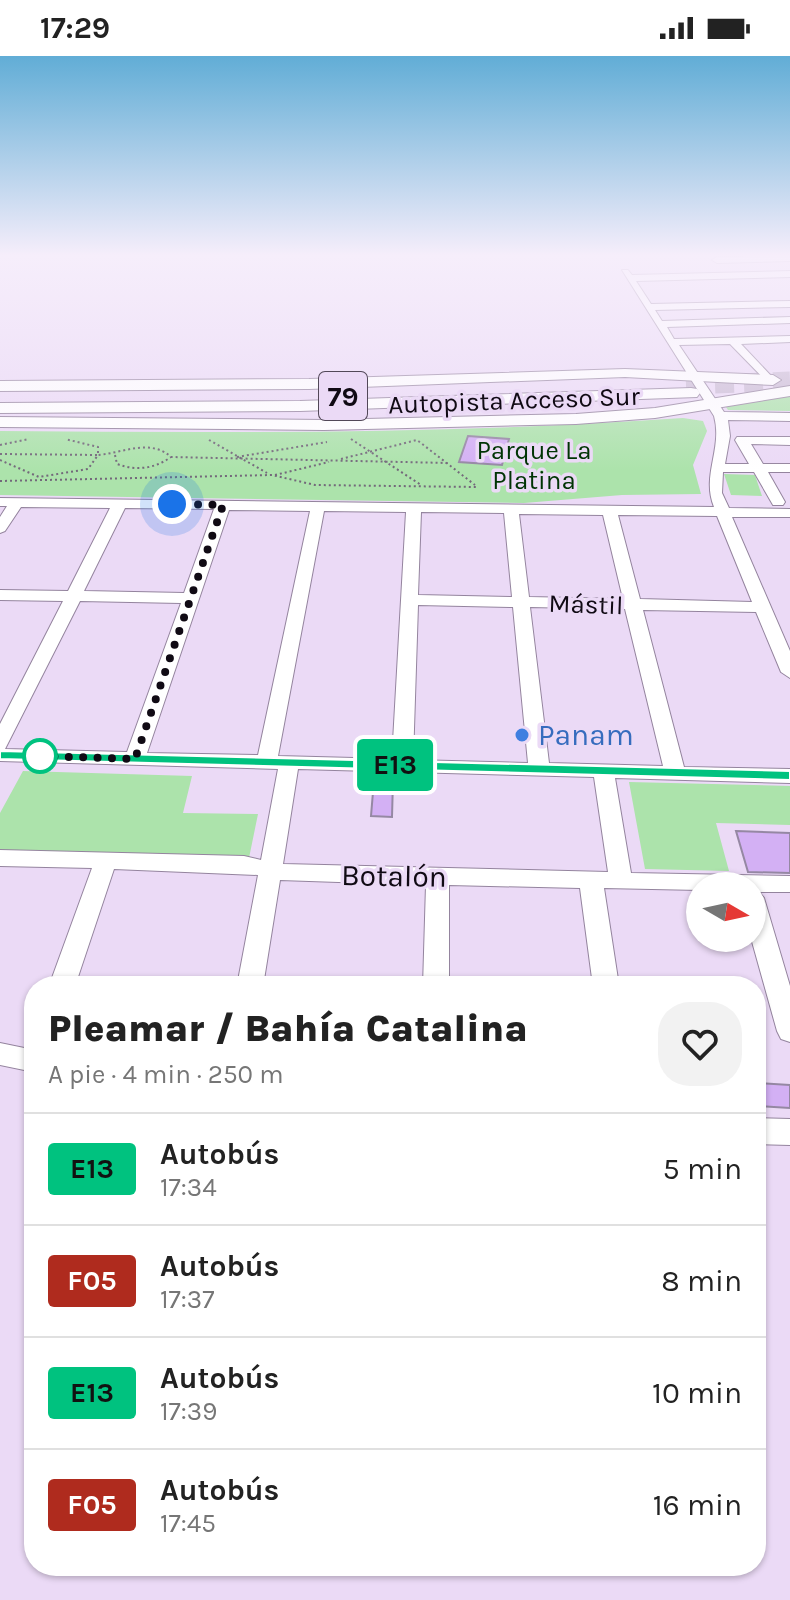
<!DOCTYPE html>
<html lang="es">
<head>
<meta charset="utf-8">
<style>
  body { margin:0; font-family:Karla,sans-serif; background:#f2f2f2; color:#222; height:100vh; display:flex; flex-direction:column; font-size:30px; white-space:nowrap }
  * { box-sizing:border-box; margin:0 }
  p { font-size:26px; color:#767676 }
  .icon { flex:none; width:44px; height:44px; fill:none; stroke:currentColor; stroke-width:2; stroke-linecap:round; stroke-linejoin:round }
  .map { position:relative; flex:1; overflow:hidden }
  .panel { position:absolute; left:24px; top:920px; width:742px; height:600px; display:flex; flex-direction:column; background:#fff; border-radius:32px; box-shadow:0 2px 6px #0004 }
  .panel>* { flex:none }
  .badge { padding:0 16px; border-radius:6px; font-size:28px; line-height:52px }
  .needle { width:52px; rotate:99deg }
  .fabs { position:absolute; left:686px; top:816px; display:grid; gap:16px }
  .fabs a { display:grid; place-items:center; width:80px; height:80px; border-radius:50%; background:#fff; box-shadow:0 2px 6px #0004; font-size:40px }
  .you { position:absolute; width:40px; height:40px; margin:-20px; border:6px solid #fff; border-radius:50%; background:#1a73e8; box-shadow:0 0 0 12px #1a73e833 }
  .map>.badge { position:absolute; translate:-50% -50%; box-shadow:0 0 0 4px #fff }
  .round { display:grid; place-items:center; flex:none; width:84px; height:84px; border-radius:32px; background:#f2f2f2 }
  .headline { display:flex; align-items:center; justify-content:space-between; height:136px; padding:0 24px }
  h1 { font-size:38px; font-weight:800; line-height:60px }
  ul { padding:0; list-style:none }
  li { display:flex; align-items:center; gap:24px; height:112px; padding:0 24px; border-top:2px solid #e0e0e0 }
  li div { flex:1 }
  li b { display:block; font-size:30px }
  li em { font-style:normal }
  li .badge { min-width:88px; font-weight:700; text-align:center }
  .status { display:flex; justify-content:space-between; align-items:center; height:56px; padding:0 40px; background:#fff; direction:ltr }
  .status svg { height:22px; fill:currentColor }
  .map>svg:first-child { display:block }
  .green { fill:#ace3ab }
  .building { fill:#d3b0f4; stroke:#9588a3; stroke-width:2 }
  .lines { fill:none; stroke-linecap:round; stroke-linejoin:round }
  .highway-tunnel { stroke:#cabbd4; stroke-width:19; stroke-dasharray:19 10; stroke-linecap:butt }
  .minor-casing { stroke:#94849e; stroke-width:2 }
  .major-casing { stroke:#94849e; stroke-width:2 }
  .highway-casing { stroke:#94849e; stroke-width:2 }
  .path { stroke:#73687a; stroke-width:2; stroke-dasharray:2 3; stroke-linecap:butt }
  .minor { fill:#fff; fill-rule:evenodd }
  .major { fill:#fff; fill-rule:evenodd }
  .highway { fill:#fff; fill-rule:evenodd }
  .line { fill:#00c27f; stroke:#fff; stroke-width:2 }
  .walk { stroke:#100a14; stroke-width:8; stroke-dasharray:0 14.4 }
  .shop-dot { fill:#3f7fe0; stroke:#ebdaf6; stroke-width:3 }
  .stop-dot { fill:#fff; stroke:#00c27f; stroke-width:4 }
  .labels { text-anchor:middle; stroke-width:7; stroke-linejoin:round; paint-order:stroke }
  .far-street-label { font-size:26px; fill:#100a14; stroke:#ebdaf6 }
  .far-park-label { font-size:26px; fill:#003404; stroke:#ebdaf6 }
  .shield { fill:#ebdaf6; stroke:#524858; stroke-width:2 }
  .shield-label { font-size:28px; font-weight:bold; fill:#100a14 }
  .shop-label { font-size:30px; fill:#366cbe; stroke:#ebdaf6; text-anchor:start }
  .street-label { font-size:30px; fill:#100a14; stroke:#ebdaf6 }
</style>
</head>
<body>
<div class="status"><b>17:29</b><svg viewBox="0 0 49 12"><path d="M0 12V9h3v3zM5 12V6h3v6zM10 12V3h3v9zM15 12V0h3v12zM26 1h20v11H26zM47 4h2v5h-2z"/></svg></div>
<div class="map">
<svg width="790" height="1544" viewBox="0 0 790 1544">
  <rect width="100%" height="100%" fill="#ebdaf6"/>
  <g class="green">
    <path d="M790,339V355L728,354L724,348Z"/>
    <path d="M683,362L703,365L707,375L693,409L701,438L622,439L524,447L0,439V375C228,377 455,378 683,362Z"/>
    <path d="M724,418L755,419L762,440L731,439Z"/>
    <path d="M23,715L192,720L183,757L258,758L249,802L0,796V757Z"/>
    <path d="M629,726L790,730V769L716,767L729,815L645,813Z"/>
  </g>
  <g class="building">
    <path d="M468,380L509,383L502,409L459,406Z"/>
    <path d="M374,724H393L392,761L371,760Z"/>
    <path d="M736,775L790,777V817L748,816Z"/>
    <path d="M756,1027L790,1029V1052L756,1050Z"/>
  </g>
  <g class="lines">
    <path class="highway-tunnel" d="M686,329L790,325"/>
    <defs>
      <g id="minor">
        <path d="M790,199V205L717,207L712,204L717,201Z"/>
        <path d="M622,214H628L632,219L790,215V221L636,225L651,248L790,245V251L655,254L662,265L790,261V267L667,271L674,283L790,280V286L741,288L775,324L769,328L730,288L679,289L724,356L790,357V365L728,364L730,380L725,408H749L735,384L737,381H790V389L751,388L763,408H790V416H768L785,446L783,449H773L754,416H723L722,437L729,452L790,453V461H732L790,595V622L781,616L756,556L643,554L684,711L790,713V727L615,722L631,817L790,820V836H759L764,842L790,930V986L781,983L777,975L751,882L752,830H700V834L604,832L619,930H593L580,832L449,829V930H423L426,829L280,824L263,930H237L258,819L114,813L75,930H49L92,812L0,810V794L244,800L261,804L278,713L0,705V668L63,545L0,544V534L68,535L110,452L21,451L5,475L0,477V461L7,450H0V442L714,451C701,419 723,393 714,360ZM125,452L214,453L184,537L84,535ZM229,454L310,455L258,699L147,697ZM324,455L406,456L392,703L278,700ZM421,456L504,457L512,541L418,539ZM519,458L603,459L623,543L529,541ZM618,459L717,460L752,546L640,543ZM80,545L181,547L127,696L5,693ZM418,549L513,551L528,707L413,704ZM530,551L625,553L663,710L549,707ZM298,713L594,721L608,816L283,808Z"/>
        <path d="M0,987L34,994V1016L0,1009Z"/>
        <path d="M756,1062L790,1063V1089L756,1088Z"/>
      </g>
      <g id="major">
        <path d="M625,313L773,319L781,324L773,329L625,321L309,333L0,335V325L309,323Z"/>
        <path d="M790,330V340L655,362L576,368L324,374L0,371V361L324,364L576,358L655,352Z"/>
      </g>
      <path id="highway" d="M691,332L697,333L700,337L697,341L300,355L0,357V347L300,345Z"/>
    </defs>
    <use href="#minor" class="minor-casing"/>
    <use href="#major" class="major-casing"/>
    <use href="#highway" class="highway-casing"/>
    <g class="path">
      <path d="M351,383L421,429"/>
      <path d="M209,384L267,417"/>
      <path d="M0,389L29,383"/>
      <path d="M0,398L98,399V391L65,383"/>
      <path d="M115,399L117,408C136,415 154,413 171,401"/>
      <path d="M237,401L327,386"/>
      <path d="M341,403L417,384L475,429"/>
      <path d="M0,404L39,421L88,413L98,399C123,397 150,382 171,401L448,407"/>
      <path d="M275,419L329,406"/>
      <path d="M0,425L272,419L315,429L476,431"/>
    </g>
    <use href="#minor" class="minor"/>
    <use href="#major" class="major"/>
    <use href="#highway" class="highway"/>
  </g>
  <linearGradient id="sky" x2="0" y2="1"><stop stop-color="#61add6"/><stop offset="0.48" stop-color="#f6eefb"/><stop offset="1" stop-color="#f6eefb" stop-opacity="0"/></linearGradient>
  <rect width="790" height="415" fill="url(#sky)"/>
  <path class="line" d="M0,695L790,715V724L0,703Z"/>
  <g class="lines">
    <path class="walk" d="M40,700L135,703L223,449L172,448"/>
  </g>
  <circle class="shop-dot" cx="522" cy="679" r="8"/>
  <circle class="stop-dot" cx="40" cy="700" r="16"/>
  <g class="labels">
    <g class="far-street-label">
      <text transform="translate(514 344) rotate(-2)" y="9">Autopista Acceso Sur</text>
      <text transform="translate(586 548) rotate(2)" y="9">Mástil</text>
    </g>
    <g class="far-park-label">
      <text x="534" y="403">Parque La<tspan x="534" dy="30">Platina</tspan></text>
    </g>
    <rect class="shield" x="319" y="316" width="48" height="48" rx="6"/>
    <g class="shield-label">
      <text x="343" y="350">79</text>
    </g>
    <g class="shop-label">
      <text x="538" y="689">Panam</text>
    </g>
    <g class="street-label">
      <text transform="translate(394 820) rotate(1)" y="10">Botalón</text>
    </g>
  </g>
</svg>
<div class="fabs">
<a><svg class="needle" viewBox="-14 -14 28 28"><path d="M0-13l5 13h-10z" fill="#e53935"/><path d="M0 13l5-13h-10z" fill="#767676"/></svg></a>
</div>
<div class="you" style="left:172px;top:448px"></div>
<b class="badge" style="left:395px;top:709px;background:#00c27f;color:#111">E13</b>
<section class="panel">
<div class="headline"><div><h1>Pleamar / Bahía Catalina</h1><p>A pie · 4 min · 250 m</p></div><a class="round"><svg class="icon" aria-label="heart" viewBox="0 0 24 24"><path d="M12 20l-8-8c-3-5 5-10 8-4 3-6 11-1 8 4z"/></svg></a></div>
<ul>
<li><span class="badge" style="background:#00c27f;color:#111">E13</span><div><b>Autobús</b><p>17:34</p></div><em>5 min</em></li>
<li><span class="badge" style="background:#af2b1e;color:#fff">F05</span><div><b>Autobús</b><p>17:37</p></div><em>8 min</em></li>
<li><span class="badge" style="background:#00c27f;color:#111">E13</span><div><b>Autobús</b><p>17:39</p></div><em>10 min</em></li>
<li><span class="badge" style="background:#af2b1e;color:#fff">F05</span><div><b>Autobús</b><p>17:45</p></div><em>16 min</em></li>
</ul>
</section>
</div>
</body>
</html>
